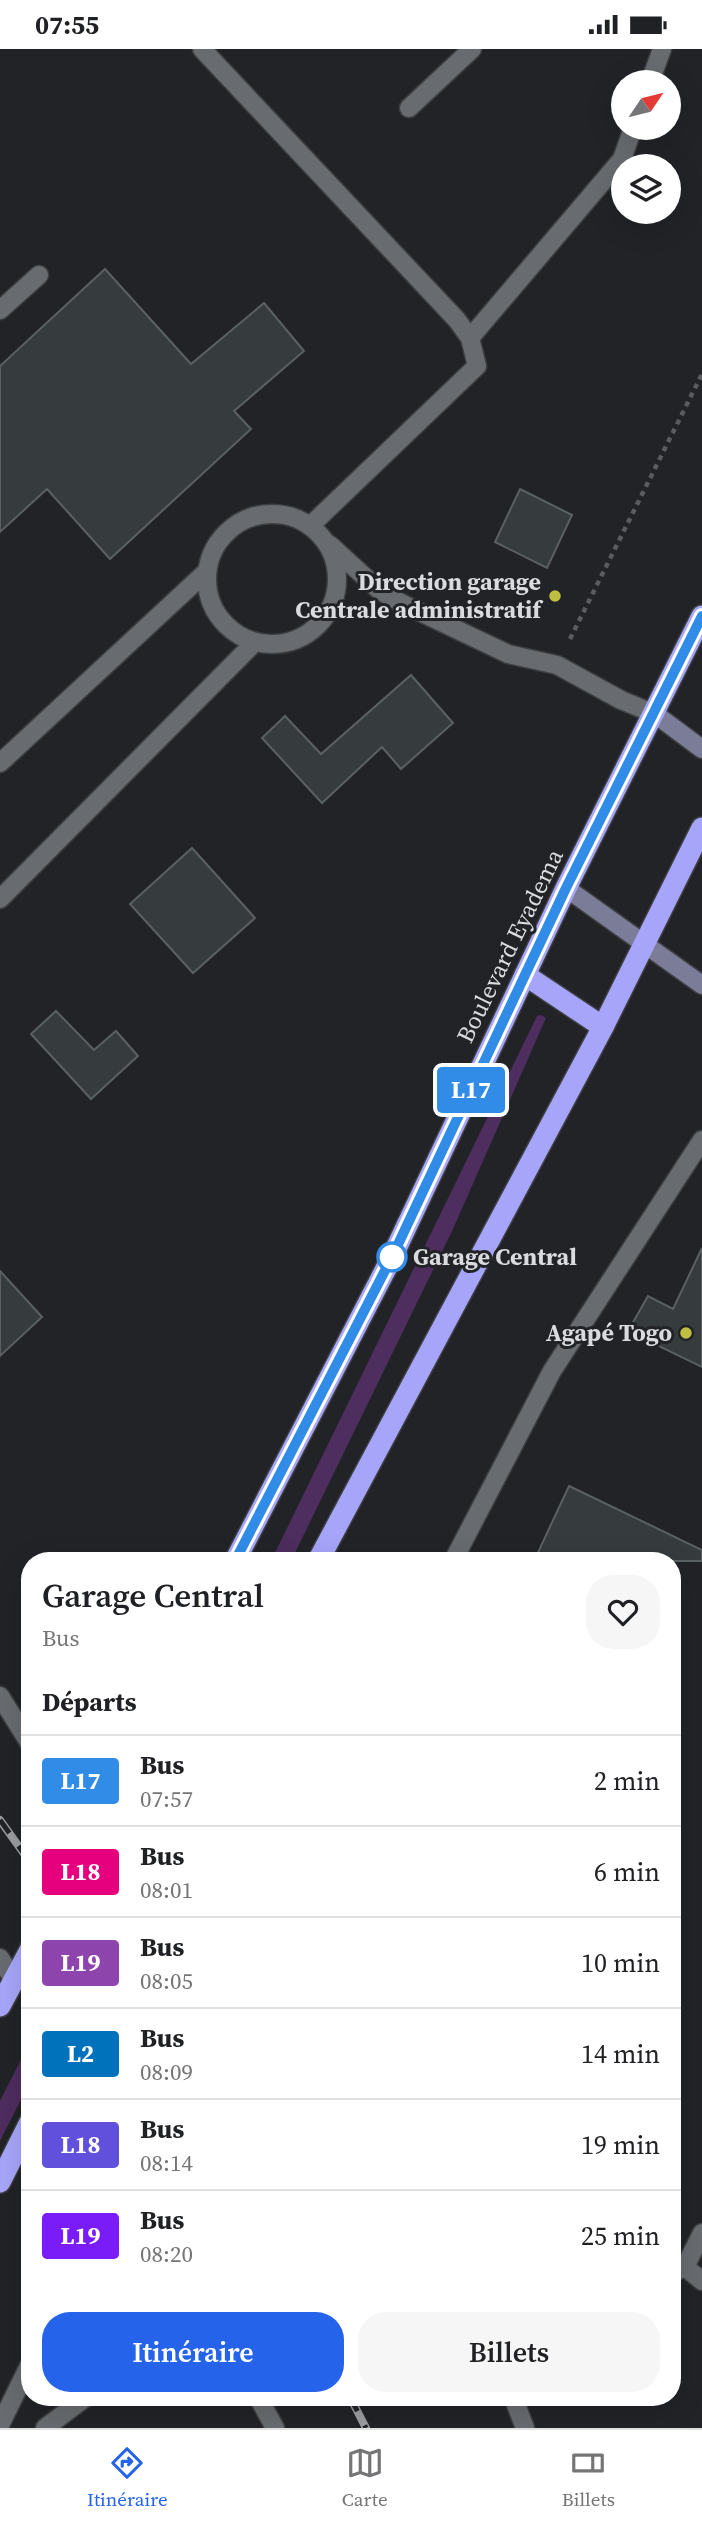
<!DOCTYPE html>
<html lang="fr">
<head>
<meta charset="utf-8">
<style>
  body { margin:0; font-family:"Source Serif 4",serif; background:#f6f6f6; color:#202124; height:100vh; display:flex; flex-direction:column; font-size:26px; white-space:nowrap }
  * { box-sizing:border-box; margin:0 }
  p { font-size:23px; color:#757577 }
  .icon { flex:none; width:38px; height:38px; fill:none; stroke:currentColor; stroke-width:2; stroke-linecap:round; stroke-linejoin:round }
  .map { position:relative; flex:1; overflow:hidden }
  .side { position:absolute; left:21px; top:1503px; width:660px; height:854px; display:flex; flex-direction:column; background:#fff; border-radius:28px; box-shadow:0 7px 28px #0002 }
  .side>* { flex:none }
  .badge { padding:0 14px; border-radius:5px; font-size:24px; line-height:46px }
  .needle { width:46px; rotate:55deg }
  .controls { position:absolute; left:611px; top:21px; display:grid; gap:14px }
  .controls a { display:grid; place-items:center; width:70px; height:70px; border-radius:50%; background:#fff; box-shadow:0 7px 28px #0002; font-size:35px }
  .map>.badge { position:absolute; translate:-50% -50%; box-shadow:0 0 0 4px #fff }
  h2 { padding:0 21px; font-size:26px; line-height:63px }
  .round { display:grid; place-items:center; flex:none; width:74px; height:74px; border-radius:28px; background:#f6f6f6 }
  .headline { display:flex; align-items:center; justify-content:space-between; height:119px; padding:0 21px }
  h1 { font-size:33px; font-weight:600; line-height:52px }
  .action { display:flex; gap:14px; margin-top:auto; padding:14px 21px }
  .action a { flex:1; height:80px; border-radius:28px; background:#2563eb; color:#fff; font-size:28px; font-weight:600; line-height:80px; text-align:center }
  .action a+a { background:#f6f6f6; color:#202124 }
  ul { padding:0; list-style:none }
  li { display:flex; align-items:center; gap:21px; height:91px; padding:0 21px; border-top:2px solid #e0e0e0 }
  li div { flex:1 }
  li b { display:block; font-size:26px }
  li em { font-style:normal }
  li .badge { min-width:77px; font-weight:700; text-align:center }
  .status { display:flex; justify-content:space-between; align-items:center; height:49px; padding:0 35px; background:#fff; direction:ltr }
  .status svg { height:19px; fill:currentColor }
  .tab-bar { display:flex; justify-content:space-around; align-items:center; height:98px; border-top:2px solid #e0e0e0; background:#fff; font-size:19px; color:#757577 }
  .tab-bar a { display:grid; justify-items:center; gap:4px }
  .tab-bar .active { color:#2563eb }
  .map>svg:first-child { display:block }
  .green { fill:#4e2d5f }
  .building { fill:#363b3d; stroke:#5b6062; stroke-width:2 }
  .lines { fill:none; stroke-linecap:round; stroke-linejoin:round }
  .lane-casing { stroke:#3d3e41; stroke-width:21 }
  .street-casing { stroke:#3d3e41; stroke-width:21 }
  .secondary-casing { stroke:#3d3e41; stroke-width:21 }
  .highway-casing { stroke:#3d3e41; stroke-width:24 }
  .path { stroke:#5a5c5f; stroke-width:4.5; stroke-dasharray:5 5; stroke-linecap:butt }
  .lane { stroke:#686b6f; stroke-width:18 }
  .street { stroke:#686b6f; stroke-width:18 }
  .secondary { stroke:#7b7c98; stroke-width:18 }
  .highway { stroke:#a7a5f9; stroke-width:21 }
  .rail-casing { stroke:#9b9ca0; stroke-width:8 }
  .rail { stroke:#212327; stroke-width:5; stroke-dasharray:16; stroke-linecap:butt }
  .line-casing { stroke:#fff; stroke-width:16 }
  .line { stroke:#318ce7; stroke-width:10 }
  .poi-dot { fill:#bebf42; stroke:#212327; stroke-width:2.5 }
  .stop-dot { fill:#fff; stroke:#318ce7; stroke-width:3.5 }
  .labels { text-anchor:middle; stroke-width:6; stroke-linejoin:round; paint-order:stroke }
  .poi-label { font-size:24px; font-weight:bold; fill:#dadbde; stroke:#212327; text-anchor:end }
  .street-label { font-size:24px; fill:#dadbde; stroke:#212327 }
  .stop-label { font-size:24px; font-weight:bold; fill:#dadbde; stroke:#212327; text-anchor:start }
</style>
</head>
<body>
<div class="status"><b>07:55</b><svg viewBox="0 0 49 12"><path d="M0 12V9h3v3zM5 12V6h3v6zM10 12V3h3v9zM15 12V0h3v12zM26 1h20v11H26zM47 4h2v5h-2z"/></svg></div>
<div class="map">
<svg width="702" height="2379" viewBox="0 0 702 2379">
  <rect width="100%" height="100%" fill="#212327"/>
  <g class="green">
    <path d="M541,966L546,969L453,1180L291,1512H271L537,967Z"/>
    <path d="M30,1993V2033L0,2092V2052Z"/>
  </g>
  <g class="building">
    <path d="M105,220L191,315L264,254L304,302L234,362L251,380L110,510L47,440L0,483V317Z"/>
    <path d="M520,440L572,466L547,519L495,493Z"/>
    <path d="M411,626L453,674L401,720L382,698L322,754L262,689L285,667L321,705Z"/>
    <path d="M192,799L255,869L193,924L130,855Z"/>
    <path d="M56,962L94,1001L116,982L138,1007L91,1050L31,985Z"/>
    <path d="M702,1199V1318L628,1282L648,1247L673,1260Z"/>
    <path d="M0,1222L42,1268L0,1307Z"/>
    <path d="M569,1437L702,1501V1512H534Z"/>
  </g>
  <g class="lines">
    <defs>
      <g id="lane">
        <path d="M202,0L457,271L470,289L477,317L310,477"/>
        <path d="M650,33L662,0"/>
        <path d="M409,59L472,0"/>
        <path d="M0,261L39,226"/>
        <path d="M470,289L622,110L633,79"/>
        <circle cx="272" cy="530" r="65"/>
        <path d="M330,496L378,540L399,553L508,605L557,616L621,651L655,665"/>
        <path d="M0,714L207,522"/>
        <path d="M0,850L255,593"/>
      </g>
      <g id="street">
        <path d="M453,1512L552,1322L702,1091"/>
        <path d="M0,1647L30,1695"/>
        <path d="M0,1909L13,1930"/>
        <path d="M685,2218L702,2232"/>
        <path d="M672,2224L685,2218L702,2184"/>
        <path d="M258,2348L275,2379"/>
        <path d="M513,2348L525,2379"/>
        <path d="M0,2376L30,2315"/>
        <path d="M45,2379L86,2348"/>
      </g>
      <g id="secondary">
        <path d="M655,665L702,700"/>
        <path d="M566,839L702,936"/>
      </g>
      <g id="highway">
        <path d="M525,926L603,978"/>
        <path d="M235,1512L393,1206L566,839L702,567"/>
        <path d="M318,1512L603,978L702,779"/>
        <path d="M0,1957L30,1901"/>
        <path d="M0,2133L30,2073"/>
      </g>
    </defs>
    <use href="#lane" class="lane-casing"/>
    <use href="#street" class="street-casing"/>
    <use href="#secondary" class="secondary-casing"/>
    <use href="#highway" class="highway-casing"/>
    <path class="path" d="M570,590L702,325"/>
    <use href="#lane" class="lane"/>
    <use href="#street" class="street"/>
    <use href="#secondary" class="secondary"/>
    <use href="#highway" class="highway"/>
    <defs>
      <g id="rail">
        <path d="M0,1771L30,1813"/>
        <path d="M350,2348L366,2379"/>
      </g>
    </defs>
    <use href="#rail" class="rail-casing"/>
    <use href="#rail" class="rail"/>
  </g>
  <g class="lines">
    <defs>
      <path id="line" d="M235,1512L393,1206L566,839L702,567"/>
    </defs>
    <use href="#line" class="line-casing"/>
    <use href="#line" class="line"/>
  </g>
  <g class="poi-dot">
    <circle cx="555" cy="547" r="7"/>
    <circle cx="686" cy="1284" r="7"/>
  </g>
  <circle class="stop-dot" cx="392" cy="1208" r="14"/>
  <g class="labels">
    <g class="poi-label">
      <text x="541" y="541">Direction garage<tspan x="541" dy="28">Centrale administratif</tspan></text>
      <text x="672" y="1292">Agapé Togo</text>
    </g>
    <g class="street-label">
      <text transform="translate(510 897) rotate(-64)" y="8">Boulevard Eyadema</text>
    </g>
    <g class="stop-label">
      <text x="413" y="1216">Garage Central</text>
    </g>
  </g>
</svg>
<div class="controls">
<a><svg class="needle" viewBox="-14 -14 28 28"><path d="M0-13l5 13h-10z" fill="#e53935"/><path d="M0 13l5-13h-10z" fill="#757577"/></svg></a>
<a><svg class="icon" aria-label="layers" viewBox="0 0 24 24"><path d="M12 4l9 5-9 5-9-5zM3 14l9 5 9-5"/></svg></a>
</div>
<b class="badge" style="left:471px;top:1041px;background:#318ce7;color:#fff">L17</b>
<section class="side">
<div class="headline"><div><h1>Garage Central</h1><p>Bus</p></div><a class="round"><svg class="icon" aria-label="heart" viewBox="0 0 24 24"><path d="M12 20l-8-8c-3-5 5-10 8-4 3-6 11-1 8 4z"/></svg></a></div>
<h2>Départs</h2>
<ul>
<li><span class="badge" style="background:#318ce7;color:#fff">L17</span><div><b>Bus</b><p>07:57</p></div><em>2 min</em></li>
<li><span class="badge" style="background:#e6007e;color:#fff">L18</span><div><b>Bus</b><p>08:01</p></div><em>6 min</em></li>
<li><span class="badge" style="background:#8e44ad;color:#fff">L19</span><div><b>Bus</b><p>08:05</p></div><em>10 min</em></li>
<li><span class="badge" style="background:#0072bc;color:#fff">L2</span><div><b>Bus</b><p>08:09</p></div><em>14 min</em></li>
<li><span class="badge" style="background:#6050dc;color:#fff">L18</span><div><b>Bus</b><p>08:14</p></div><em>19 min</em></li>
<li><span class="badge" style="background:#791cf8;color:#fff">L19</span><div><b>Bus</b><p>08:20</p></div><em>25 min</em></li>
</ul>
<div class="action"><a>Itinéraire</a><a>Billets</a></div>
</section>
</div>
<nav class="tab-bar">
<a class="active"><svg class="icon" aria-label="directions" viewBox="0 0 24 24"><path d="M12 3l9 9-9 9-9-9zM9 14v-3h6M13 9l2 2-2 2"/></svg>Itinéraire</a>
<a><svg class="icon" aria-label="map" viewBox="0 0 24 24"><path d="M3 6l6-2 6 2 6-2v14l-6 2-6-2-6 2zM9 4v14M15 6v14"/></svg>Carte</a>
<a><svg class="icon" aria-label="tickets" viewBox="0 0 24 24"><path d="M3 7h18v10H3zM15 7v10"/></svg>Billets</a>
</nav>
</body>
</html>
